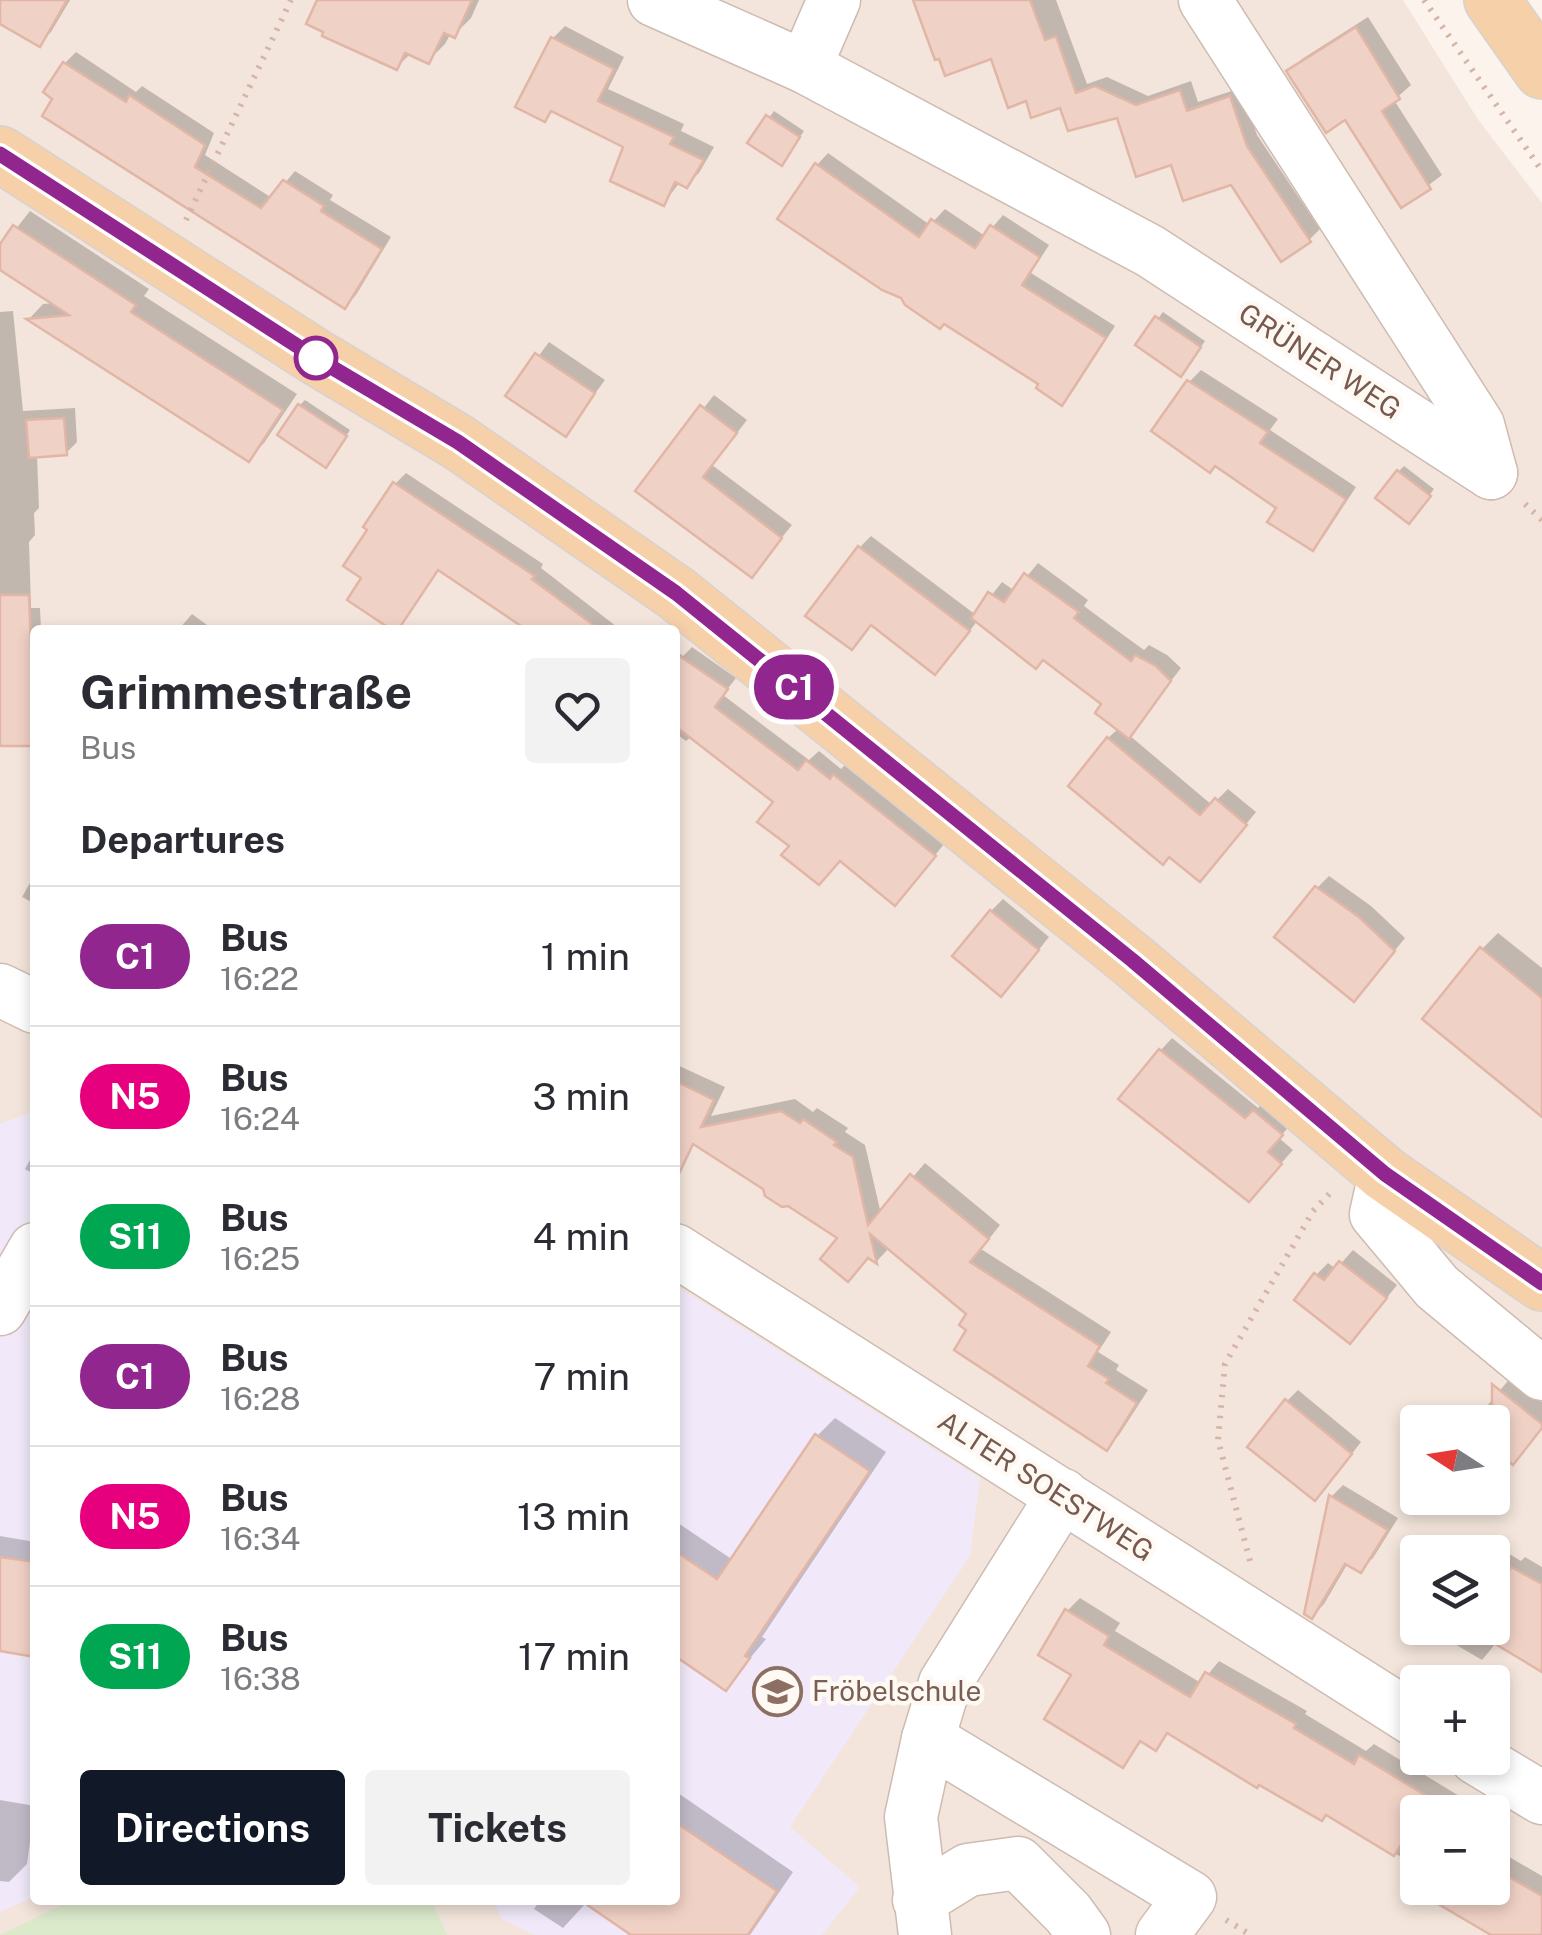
<!DOCTYPE html>
<html lang="en">
<head>
<meta charset="utf-8">
<style>
  body { margin:0; font-family:"Public Sans",sans-serif; background:#f2f2f3; color:#2b2b33; height:100vh; display:flex; flex-direction:column; font-size:38px; white-space:nowrap }
  * { box-sizing:border-box; margin:0 }
  p { font-size:32px; color:#7c7c81 }
  .icon { flex:none; width:55px; height:55px; fill:none; stroke:currentColor; stroke-width:2; stroke-linecap:round; stroke-linejoin:round }
  .map { position:relative; flex:1; overflow:hidden }
  .details { position:absolute; left:30px; top:625px; width:650px; height:1280px; display:flex; flex-direction:column; background:#fff; border-radius:10px; box-shadow:0 5px 15px #0003 }
  .details>* { flex:none }
  .badge { padding:0 20px; border-radius:32px; font-size:35px; line-height:65px }
  .needle { width:65px; rotate:282deg }
  .buttons { position:absolute; left:1400px; top:1405px; display:grid; gap:20px }
  .buttons a { display:grid; place-items:center; width:110px; height:110px; border-radius:10px; background:#fff; box-shadow:0 5px 15px #0003; font-size:50px }
  .map>.badge { position:absolute; translate:-50% -50%; box-shadow:0 0 0 5px #fff }
  h2 { padding:0 50px; font-size:38px; line-height:90px }
  .round { display:grid; place-items:center; flex:none; width:105px; height:105px; border-radius:10px; background:#f2f2f3 }
  .overview { display:flex; align-items:center; justify-content:space-between; height:170px; padding:0 50px }
  h1 { font-size:48px; font-weight:700; line-height:75px }
  .cta { display:flex; gap:20px; margin-top:auto; padding:20px 50px }
  .cta a { flex:1; height:115px; border-radius:10px; background:#111827; color:#fff; font-size:40px; font-weight:700; line-height:115px; text-align:center }
  .cta a+a { background:#f2f2f3; color:#2b2b33 }
  ul { padding:0; list-style:none }
  li { display:flex; align-items:center; gap:30px; height:140px; padding:0 50px; border-top:2px solid #e1e1e2 }
  li div { flex:1 }
  li b { display:block; font-size:38px }
  li em { font-style:normal }
  li .badge { min-width:110px; font-weight:700; text-align:center }
  .map>svg:first-child { display:block }
  .residential { fill:#f3e5db; fill-rule:evenodd }
  .education { fill:#f1e9f9 }
  .garden { fill:#dbeacb }
  .shadow { fill:#0003 }
  .building { fill:#f0d1c5; stroke:#e2b6a6; stroke-width:2.5 }
  .lines { fill:none; stroke-linecap:round; stroke-linejoin:round }
  .minor-casing { stroke:#cebbb1; stroke-width:55 }
  .major-casing { stroke:#d9d1ce; stroke-width:58 }
  .path { stroke:#d6b4a7; stroke-width:6; stroke-dasharray:2.5 8; stroke-linecap:butt }
  .minor { stroke:#fff; stroke-width:52 }
  .major { stroke:#f6d0a9; stroke-width:55 }
  .line-casing { stroke:#fff; stroke-width:22 }
  .line { stroke:#91268f; stroke-width:15 }
  .stop-dot { fill:#fff; stroke:#91268f; stroke-width:5 }
  .labels { text-anchor:middle; stroke-width:9; stroke-linejoin:round; paint-order:stroke }
  .street-label { font-size:28px; fill:#77594f; stroke:#fef9f3 }
  .education-label { font-size:28px; fill:#785e54; stroke:#fef9f3; text-anchor:start }
</style>
</head>
<body>
<div class="map">
<svg width="1542" height="1935" viewBox="0 0 1542 1935">
  <rect width="100%" height="100%" fill="#fcf4ec"/>
  <path class="residential" d="M0,0H1403L1477,118L1542,203V1935H0ZM35,630H675V1900H35ZM1418,1422H1492V1498H1418ZM1418,1552H1492V1628H1418ZM1418,1682H1492V1758H1418ZM1418,1812H1492V1888H1418Z"/>
  <g class="education">
    <path d="M35,1111V1896L0,1912V1124Z"/>
    <path d="M675,1285L980,1478L970,1556L790,1827L860,1887L822,1935H535L502,1919L492,1900H675Z"/>
  </g>
  <path class="garden" d="M72,1900H431L447,1935H0Z"/>
  <g class="shadow">
    <path d="M0,0H70L51,32L39,44L0,21Z"/>
    <path d="M319,0H479L471,18L454,35L451,33L445,44L428,61L411,53L397,67Z"/>
    <path d="M916,0H1056L1087,84L1107,77L1148,96L1191,81L1198,102L1241,88L1257,135L1320,229L1309,240L1232,182L1172,162L1118,115L1027,98L992,56Z"/>
    <path d="M1368,17L1411,85L1394,100L1442,175L1402,205L1346,117L1289,71L1302,59Z"/>
    <path d="M565,26L624,57L608,89L684,124L681,131L714,147L699,173L686,185L680,182L664,203L627,146L555,109L545,119L553,38Z"/>
    <path d="M76,52L136,92L142,86L214,133L205,155L272,198L295,171L333,195L330,200L391,237L356,295L345,306L56,98L65,63Z"/>
    <path d="M774,111L804,131L786,157L751,142Z"/>
    <path d="M828,153L930,225L945,209L985,236L1003,215L1049,245L1031,273L1115,326L1073,391L1062,403L817,165Z"/>
    <path d="M30,211L149,289L144,296L297,394L264,443L249,458L30,318L43,304L56,303L0,267V249Z"/>
    <path d="M13,311L23,411L75,408L77,442L66,453L37,455L39,508L34,513L35,535L29,542L31,608H40L41,630H35V743L0,744V312Z"/>
    <path d="M1163,312L1205,341L1186,368L1138,345Z"/>
    <path d="M549,342L605,380L565,434L509,396Z"/>
    <path d="M1201,370L1278,419L1270,430L1356,487L1324,536L1312,548L1189,382Z"/>
    <path d="M714,395L747,420L712,465L792,525L752,574L639,490Z"/>
    <path d="M305,400L350,430L331,459L300,405Z"/>
    <path d="M1404,466L1434,489L1414,516L1399,471Z"/>
    <path d="M406,473L543,564L541,568L621,630H532L440,568L396,629L365,577L395,484Z"/>
    <path d="M871,536L976,615L1002,582L1015,591L1038,563L1088,600L1084,606L1115,629L1144,650L1149,645L1167,655L1181,668L1129,735L1212,805L1228,789L1256,812L1210,868L1108,738L1119,728L1104,703L1044,658L978,620L947,660L872,623L852,647L859,548Z"/>
    <path d="M192,614L214,630H178Z"/>
    <path d="M692,647L736,678L723,695L809,760L819,751L841,769L845,765L944,844L906,892L840,858L792,846L776,801L692,736L686,741L675,733V650L683,656Z"/>
    <path d="M35,874V904L22,897Z"/>
    <path d="M1329,876L1371,906L1405,938L1365,987L1317,888Z"/>
    <path d="M1003,899L1049,937L1013,982L991,911Z"/>
    <path d="M1498,933L1542,968V1114L1482,949Z"/>
    <path d="M1172,1038L1258,1108L1267,1099L1293,1122L1279,1138L1293,1150L1260,1187L1161,1050Z"/>
    <path d="M675,1064L725,1087L711,1116L795,1099L813,1112L817,1108L848,1128L845,1132L865,1145L881,1214L925,1163L1000,1225L981,1249L1111,1332L1098,1352L1119,1365L1116,1370L1148,1390L1119,1435L1107,1448L970,1329V1313L890,1247L877,1261L870,1256L848,1279L841,1237L696,1143L688,1150L675,1144Z"/>
    <path d="M35,1151V1175L25,1169Z"/>
    <path d="M1353,1250L1397,1285L1362,1329L1316,1275L1328,1263L1336,1269Z"/>
    <path d="M1511,1377L1542,1402V1428L1513,1462L1492,1422H1474Z"/>
    <path d="M1298,1390L1361,1442L1326,1487L1287,1401Z"/>
    <path d="M835,1418L886,1452L762,1637L766,1639L725,1688L675,1653V1521L733,1560L817,1436Z"/>
    <path d="M1343,1485L1398,1518L1373,1558L1360,1570L1348,1563L1324,1604L1312,1616L1307,1613L1332,1496Z"/>
    <path d="M0,1536L35,1542V1654L0,1649Z"/>
    <path d="M1501,1549L1521,1561L1525,1557L1542,1567V1669L1497,1642L1482,1660L1436,1633L1439,1628H1492V1558Z"/>
    <path d="M1080,1598L1120,1623L1115,1631L1201,1683L1219,1661L1307,1711L1305,1714L1366,1751L1374,1744L1474,1805L1469,1812H1418V1867L1327,1813L1170,1732L1155,1747L1143,1740L1123,1765L1074,1674L1067,1611Z"/>
    <path d="M675,1791L793,1872L750,1935H636L587,1902L563,1928L534,1909L540,1900H675Z"/>
    <path d="M0,1800L35,1806L27,1864L9,1882L0,1881Z"/>
    <path d="M1492,1847L1542,1876V1935H1496L1419,1890L1492,1888Z"/>
  </g>
  <g class="building">
    <path d="M0,0H67L40,47L0,24Z"/>
    <path d="M317,0H472L455,38L444,33L429,64L405,53L397,70L322,36L323,32L306,24Z"/>
    <path d="M913,0H1030L1045,40L1056,36L1076,93L1095,86L1136,105L1180,90L1187,111L1230,96L1247,146L1311,242L1281,262L1231,185L1183,201L1171,165L1136,177L1117,118L1068,131L1060,108L1031,118L1026,101L1008,108L991,59L945,76L939,59L935,60Z"/>
    <path d="M1356,27L1400,99L1382,111L1431,189L1401,208L1345,120L1326,133L1286,71Z"/>
    <path d="M551,37L614,69L598,101L674,137L670,144L704,160L687,188L675,182L664,206L610,181L623,147L551,111L545,122L515,107Z"/>
    <path d="M63,62L126,102L129,95L205,145L195,167L261,208L283,180L324,206L321,211L382,249L345,309L42,116L52,99L43,92Z"/>
    <path d="M766,115L800,137L782,166L747,143Z"/>
    <path d="M815,163L919,237L931,219L975,248L990,225L1040,257L1022,285L1106,338L1062,406L1036,388L1038,384L944,324L940,329L905,305L901,298L882,290L777,219Z"/>
    <path d="M13,225L136,305L131,312L283,410L249,462L26,319L69,315L0,270V244Z"/>
    <path d="M1155,316L1201,347L1181,377L1135,345Z"/>
    <path d="M535,353L595,393L566,437L505,396Z"/>
    <path d="M1187,380L1268,432L1260,443L1346,499L1313,551L1267,522L1276,508L1215,466L1210,473L1151,431Z"/>
    <path d="M298,404L347,436L326,468L277,435Z"/>
    <path d="M700,405L737,433L703,477L782,538L752,578L635,491Z"/>
    <path d="M64,418L67,455L29,458L26,420Z"/>
    <path d="M1397,470L1431,496L1409,524L1375,498Z"/>
    <path d="M393,482L535,576L532,579L600,630H527L438,570L398,630H392L347,600L361,578L343,566L367,530L363,527Z"/>
    <path d="M858,546L970,631L935,675L871,625L852,650L805,616Z"/>
    <path d="M1024,573L1079,612L1074,618L1103,640L1131,661L1135,655L1156,666L1171,681L1129,739L1095,713L1101,704L1043,660L1036,669L971,618L988,592L1004,602Z"/>
    <path d="M0,595H29L35,746H0Z"/>
    <path d="M675,653L728,689L715,707L798,770L806,760L830,779L833,774L936,856L895,906L840,861L819,885L781,855L789,846L757,822L773,802L675,726Z"/>
    <path d="M1107,737L1200,815L1215,798L1247,825L1200,882L1169,857L1163,865L1068,786Z"/>
    <path d="M1315,886L1359,917L1395,951L1354,1002L1274,937Z"/>
    <path d="M990,910L1039,950L1001,997L952,956Z"/>
    <path d="M1480,947L1542,998V1117L1422,1019Z"/>
    <path d="M1159,1049L1245,1118L1253,1110L1283,1135L1268,1152L1282,1164L1249,1202L1118,1099Z"/>
    <path d="M675,1081L714,1100L701,1127L781,1111L800,1123L803,1119L837,1142L834,1145L853,1157L868,1225L910,1174L989,1239L970,1262L1100,1346L1088,1366L1109,1379L1106,1383L1137,1403L1107,1451L954,1350L966,1330L959,1325L966,1314L870,1234L877,1264L868,1258L848,1282L820,1259L837,1238L788,1206L782,1207L765,1196L763,1189L693,1144L675,1182Z"/>
    <path d="M1339,1261L1387,1298L1350,1344L1294,1300L1314,1273L1324,1280Z"/>
    <path d="M1492,1384L1542,1424V1428L1513,1465L1492,1449Z"/>
    <path d="M1285,1399L1352,1454L1315,1501L1247,1447Z"/>
    <path d="M815,1434L870,1471L745,1656L750,1658L726,1691L675,1656V1551L717,1579Z"/>
    <path d="M1329,1495L1388,1530L1361,1573L1345,1564L1312,1619L1304,1614Z"/>
    <path d="M0,1557L35,1562V1657L0,1651Z"/>
    <path d="M1492,1562L1509,1571L1511,1567L1542,1584V1672L1492,1642Z"/>
    <path d="M1065,1609L1109,1636L1104,1645L1190,1697L1205,1672L1296,1724L1294,1728L1354,1764L1359,1755L1430,1798L1421,1812H1418V1818L1394,1856L1326,1815L1322,1821L1259,1785L1257,1788L1167,1733L1156,1751L1140,1741L1123,1768L1044,1719L1071,1675L1038,1655Z"/>
    <path d="M675,1822L777,1891L748,1935H631L580,1900H675Z"/>
    <path d="M1492,1867L1542,1896V1935H1491L1411,1888H1492Z"/>
  </g>
  <g class="lines">
    <defs>
      <g id="minor">
        <path d="M654,0L805,67L1150,251L1491,473"/>
        <path d="M1205,0L1478,425L1491,473"/>
        <path d="M805,67L834,0"/>
        <path d="M0,990L35,1007"/>
        <path d="M1385,1174L1376,1214L1437,1287L1542,1374"/>
        <path d="M675,1250L1418,1722"/>
        <path d="M0,1309L35,1249"/>
        <path d="M928,1739L1190,1897L1162,1935"/>
        <path d="M1476,1758L1542,1798"/>
        <path d="M919,1900L968,1870L1018,1863L1068,1913L1084,1935"/>
        <path d="M925,1935L911,1817L928,1739L945,1683L1063,1495"/>
      </g>
      <g id="major">
        <path d="M1492,0L1542,71"/>
        <path d="M0,154L316,357L458,442L676,593L1132,960L1385,1174L1542,1283"/>
      </g>
    </defs>
    <use href="#minor" class="minor-casing"/>
    <use href="#major" class="major-casing"/>
    <g class="path">
      <path d="M1424,0L1542,171"/>
      <path d="M186,220L291,0"/>
      <path d="M1525,504L1542,520"/>
      <path d="M1250,1561L1218,1440L1225,1364L1313,1211L1333,1190"/>
      <path d="M1226,1920L1251,1935"/>
    </g>
    <use href="#minor" class="minor"/>
    <use href="#major" class="major"/>
  </g>
  <g class="lines">
    <defs>
      <path id="line" d="M0,154L316,358L458,442L676,593L1132,960L1385,1174L1542,1283"/>
    </defs>
    <use href="#line" class="line-casing"/>
    <use href="#line" class="line"/>
  </g>
  <defs>
    <symbol id="school-ring" viewBox="-11 -11 22 22"><circle r="9.5" fill="#fef9f3" stroke="#8d6e63" stroke-width="1.5"/><path d="M0-5L7-2L0 1L-7-2ZM-4 1L0 2.5L4 1V4Q0 6-4 4Z" fill="#8d6e63"/></symbol>
  </defs>
  <g fill-rule="evenodd">
    <use href="#school-ring" x="750" y="1664" width="55" height="55"/>
  </g>
  <circle class="stop-dot" cx="316" cy="358" r="20"/>
  <g class="labels">
    <g class="street-label">
      <text transform="translate(1320 361) rotate(33)" y="10">GRÜNER WEG</text>
      <text transform="translate(1046 1486) rotate(33)" y="10">ALTER SOESTWEG</text>
    </g>
    <g class="education-label">
      <text x="812" y="1701">Fröbelschule</text>
    </g>
  </g>
</svg>
<div class="buttons">
<a><svg class="needle" viewBox="-14 -14 28 28"><path d="M0-13l5 13h-10z" fill="#e53935"/><path d="M0 13l5-13h-10z" fill="#7c7c81"/></svg></a>
<a><svg class="icon" aria-label="layers" viewBox="0 0 24 24"><path d="M12 4l9 5-9 5-9-5zM3 14l9 5 9-5"/></svg></a>
<a>+</a>
<a>−</a>
</div>
<b class="badge" style="left:794px;top:687px;background:#91268f;color:#fff">C1</b>
<section class="details">
<div class="overview"><div><h1>Grimmestraße</h1><p>Bus</p></div><a class="round"><svg class="icon" aria-label="heart" viewBox="0 0 24 24"><path d="M12 20l-8-8c-3-5 5-10 8-4 3-6 11-1 8 4z"/></svg></a></div>
<h2>Departures</h2>
<ul>
<li><span class="badge" style="background:#91268f;color:#fff">C1</span><div><b>Bus</b><p>16:22</p></div><em>1 min</em></li>
<li><span class="badge" style="background:#e6007e;color:#fff">N5</span><div><b>Bus</b><p>16:24</p></div><em>3 min</em></li>
<li><span class="badge" style="background:#00a651;color:#fff">S11</span><div><b>Bus</b><p>16:25</p></div><em>4 min</em></li>
<li><span class="badge" style="background:#91268f;color:#fff">C1</span><div><b>Bus</b><p>16:28</p></div><em>7 min</em></li>
<li><span class="badge" style="background:#e6007e;color:#fff">N5</span><div><b>Bus</b><p>16:34</p></div><em>13 min</em></li>
<li><span class="badge" style="background:#00a651;color:#fff">S11</span><div><b>Bus</b><p>16:38</p></div><em>17 min</em></li>
</ul>
<div class="cta"><a>Directions</a><a>Tickets</a></div>
</section>
</div>
</body>
</html>
